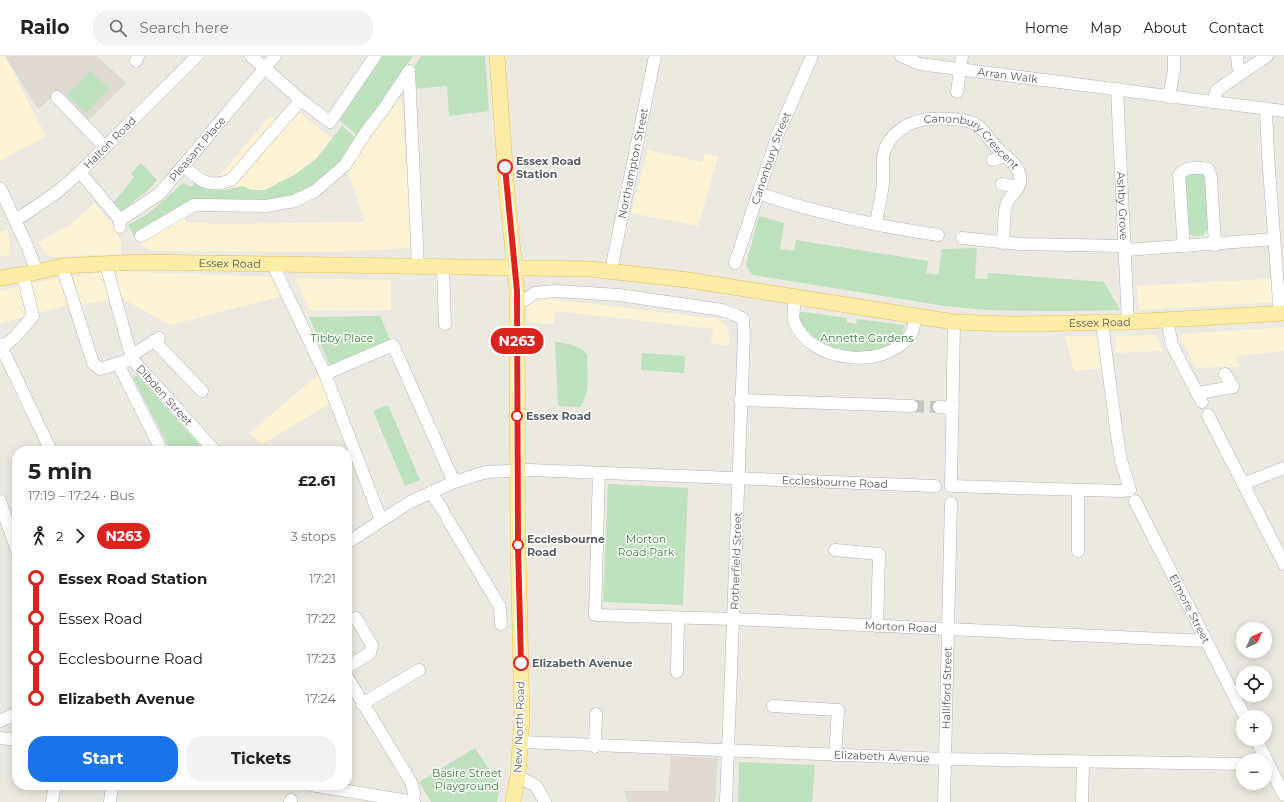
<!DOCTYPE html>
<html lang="en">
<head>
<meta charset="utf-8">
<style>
  body { margin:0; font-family:Montserrat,sans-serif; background:#f2f2f2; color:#222; height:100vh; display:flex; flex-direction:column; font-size:15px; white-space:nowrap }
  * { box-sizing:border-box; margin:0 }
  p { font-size:13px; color:#767676 }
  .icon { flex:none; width:22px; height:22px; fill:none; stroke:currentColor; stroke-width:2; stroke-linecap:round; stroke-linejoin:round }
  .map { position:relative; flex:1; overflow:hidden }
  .sheet { position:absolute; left:12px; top:390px; width:340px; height:344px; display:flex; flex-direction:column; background:#fff; border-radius:16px; box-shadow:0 2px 10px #0003 }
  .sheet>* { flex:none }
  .badge { padding:0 8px; border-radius:13px; font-size:14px; line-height:26px }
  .needle { width:26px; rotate:45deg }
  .controls { position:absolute; left:1236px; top:566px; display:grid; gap:8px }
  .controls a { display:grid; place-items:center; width:36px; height:36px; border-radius:50%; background:#fff; box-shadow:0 2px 10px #0003; font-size:20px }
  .map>.badge { position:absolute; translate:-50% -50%; box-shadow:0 0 0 2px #fff }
  .legs { display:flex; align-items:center; gap:6px; height:44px; padding:0 16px; font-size:13px }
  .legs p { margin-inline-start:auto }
  .head { display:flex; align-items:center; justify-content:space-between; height:68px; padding:0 16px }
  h1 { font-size:22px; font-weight:700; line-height:30px }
  .action { display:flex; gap:8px; margin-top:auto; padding:8px 16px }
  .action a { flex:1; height:46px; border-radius:16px; background:#1a73e8; color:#fff; font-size:16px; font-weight:700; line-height:46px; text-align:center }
  .action a+a { background:#f2f2f2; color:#222 }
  ul { padding:0 16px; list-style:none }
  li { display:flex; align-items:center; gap:14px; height:40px; font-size:15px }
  li i { display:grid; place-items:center; width:6px; height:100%; margin:0 5px; background:currentColor }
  li i::after { content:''; width:10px; height:10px; margin:-5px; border:3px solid; border-radius:50%; background:#fff }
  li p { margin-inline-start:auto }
  li:first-child i { background:linear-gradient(#0000 50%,currentColor 0) }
  li:last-child i { background:linear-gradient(currentColor 50%,#0000 0) }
  header { display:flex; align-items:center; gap:24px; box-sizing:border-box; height:56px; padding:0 20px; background:#fff; border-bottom:1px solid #e0e0e0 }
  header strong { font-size:19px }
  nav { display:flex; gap:22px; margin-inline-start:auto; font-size:14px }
  .search { width:280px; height:36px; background:#f2f2f2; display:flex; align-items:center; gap:10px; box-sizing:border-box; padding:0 14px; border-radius:16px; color:#767676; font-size:15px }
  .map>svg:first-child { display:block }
  .commercial { fill:#fcf3d4 }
  .education { fill:#dedad1 }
  .green { fill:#bde2bd }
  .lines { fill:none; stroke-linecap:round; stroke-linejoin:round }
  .minor-tunnel { stroke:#c6c6c0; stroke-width:12; stroke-dasharray:12 6; stroke-linecap:butt }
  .minor-casing { stroke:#b3b6ba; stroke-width:13 }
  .major-casing { stroke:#eac25a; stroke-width:16 }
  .minor { stroke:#fff; stroke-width:12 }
  .major { stroke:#fbeda5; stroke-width:15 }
  .line-1-casing { stroke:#fff; stroke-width:9 }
  .line-1 { stroke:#dc241f; stroke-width:6 }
  .stop-1-dot { fill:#fff; stroke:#dc241f; stroke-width:2 }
  .labels { text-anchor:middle; stroke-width:3; stroke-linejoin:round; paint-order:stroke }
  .street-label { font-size:11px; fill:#595c60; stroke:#fff }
  .stop-label { font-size:11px; font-weight:bold; fill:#595c60; stroke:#fff; text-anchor:start }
  .park-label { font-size:11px; fill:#37803b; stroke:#fff }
</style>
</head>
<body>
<header>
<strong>Railo</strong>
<div class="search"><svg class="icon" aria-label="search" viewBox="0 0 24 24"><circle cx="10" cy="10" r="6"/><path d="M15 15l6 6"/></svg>Search here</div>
<nav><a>Home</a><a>Map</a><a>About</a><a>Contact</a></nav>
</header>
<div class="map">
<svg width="1284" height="746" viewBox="0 0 1284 746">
  <rect width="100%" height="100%" fill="#ebe9e0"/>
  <g class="commercial">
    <path d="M0,0H5L46,80L0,105Z"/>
    <path d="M401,43L413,192L333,196L155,195L141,190L139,183L185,161L186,166L219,168L365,166L348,115L389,48Z"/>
    <path d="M293,51L332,83L316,103L294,119L265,134H252L243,130L224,134L208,132L200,118V113L211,121L220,119L270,60L279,68Z"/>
    <path d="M648,94L702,106L705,97L718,101L698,170L631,157Z"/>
    <path d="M94,147L114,170L121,187V198L51,201L47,199L38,186L70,169Z"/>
    <path d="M8,174L11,199L0,201V176Z"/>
    <path d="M113,215L276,221L283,240L170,269L121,242L78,249L69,221Z"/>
    <path d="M60,221L69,249L0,267V235Z"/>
    <path d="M295,222L391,224V254H309Z"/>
    <path d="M1284,222V246L1139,254L1137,230Z"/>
    <path d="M535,241L718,263L724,267L729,276V290L711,287L713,273L556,255L553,268L528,266L526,247Z"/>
    <path d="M1284,271V295L1236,300L1238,311L1195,312L1189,296L1180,284L1182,278Z"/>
    <path d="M1155,279L1163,295L1115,297L1116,280Z"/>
    <path d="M1065,280H1097L1101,312L1074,315Z"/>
    <path d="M320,317L332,346L261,389L250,377Z"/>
  </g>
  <g class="education">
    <path d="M5,0H97L126,27L88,65L59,36L38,53Z"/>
    <path d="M671,700L718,702L715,746H628L624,735H668Z"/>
  </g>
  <g class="green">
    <path d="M380,0H413L358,80L336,61Z"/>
    <path d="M421,0H485L489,55L449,60L447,30L413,33L412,14Z"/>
    <path d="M91,15L109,33L86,57L67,39Z"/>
    <path d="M342,70L357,83L330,120L294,142L265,147H188L134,180L128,169L148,158L183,127L191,131L197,125L208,132L224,134L243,130L252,134H265L294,119L316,103Z"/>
    <path d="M141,107L157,124L146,136L122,155L114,146L134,121L131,117Z"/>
    <path d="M1201,115L1207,121L1209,170L1204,179C1197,181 1192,180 1187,176L1183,118Z"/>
    <path d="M759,160L784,167L780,193L794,195L796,184L928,205L926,217L938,219L942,193L977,192L975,222L987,223L988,217L1104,226L1120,254L1059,255L987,254L945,250L753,219L748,214L746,208Z"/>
    <path d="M797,255L847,262V266L856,268L857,263L904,269L902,280L888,291L869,299L826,290L809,280L797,266Z"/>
    <path d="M380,260L390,284L330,309L309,261Z"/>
    <path d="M555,286C568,288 578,289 587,298C587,314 591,338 580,351L558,350Z"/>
    <path d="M642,297L685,300L684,317L641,314Z"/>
    <path d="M137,319L205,395H171L133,322Z"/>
    <path d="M388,349L420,424L405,430L373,355Z"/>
    <path d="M608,428L688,432L683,549L603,546Z"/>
    <path d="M475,692L500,730L497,746H431L419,726Z"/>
    <path d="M739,706L815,709L812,746H738Z"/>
  </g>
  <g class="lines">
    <path class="minor-tunnel" d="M912,350L939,351"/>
    <defs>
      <g id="minor">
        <path d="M251,0L301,44L330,66L375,0"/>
        <path id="s1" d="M901,0L920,8L1284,55"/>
        <path d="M1237,0L1238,10L1241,17"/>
        <path d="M136,5L138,0"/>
        <path d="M409,15L418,211"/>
        <path id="s2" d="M1117,33L1128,266"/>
        <path d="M957,36L962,0"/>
        <path d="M57,41L105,91"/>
        <path d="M1169,41L1174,14V0"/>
        <path d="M1213,46L1217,34L1267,0"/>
        <path d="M1266,52L1268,100L1280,258"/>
        <path d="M993,104L1006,100"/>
        <path d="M184,110C199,124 209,133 231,124L301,44"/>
        <path d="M80,116L120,164V171"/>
        <path d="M1002,128L1018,131"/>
        <path d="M0,132L28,192L37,216"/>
        <path d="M758,137C816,157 877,170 938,179"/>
        <path id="s3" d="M16,164L56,137L80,116L197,0"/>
        <path id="s4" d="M120,164L159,138L167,129L275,0"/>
        <path id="s5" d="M876,168C878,154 882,140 883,126C884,113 880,98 888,87C903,64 926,61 952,63C961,64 970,64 978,70C986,76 991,86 998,93C1006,102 1018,107 1020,121C1022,132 1011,138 1007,147C1003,159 1004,174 1003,187"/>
        <path d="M141,180L194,149L266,150L294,145L315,135L345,109L366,76L383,54L409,15"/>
        <path d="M962,182L1020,188L1126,190"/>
        <path d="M1184,191L1179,119C1185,110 1198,111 1208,113L1211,121L1215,189"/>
        <path d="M1126,194L1274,183"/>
        <path id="s6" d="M735,207L778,78L812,0"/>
        <path id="s7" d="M106,209L132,303L215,395"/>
        <path d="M273,209L325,318L381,464"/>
        <path d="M62,210L93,307L100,313L132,303"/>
        <path d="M443,211L445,268"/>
        <path id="s8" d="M611,214L655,0"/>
        <path d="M795,241C795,248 792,259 794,265C809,307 886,315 911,278C914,273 914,266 916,260"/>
        <path d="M517,249L535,237L556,235L619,239L722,254L736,259L743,263L744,279L726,746"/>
        <path d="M1167,264L1172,289L1202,346"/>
        <path d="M954,266L951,430L1122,435L1130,434L1121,404L1116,373L1102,267"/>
        <path d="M154,285L202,335"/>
        <path d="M0,288L51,395"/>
        <path d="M2,291L14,282L33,260L23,219"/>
        <path d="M132,299L159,282"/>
        <path d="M118,308L162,395"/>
        <path d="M325,318L393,289L454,426"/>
        <path d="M1197,337L1233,331L1225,318"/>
        <path d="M740,344L912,350"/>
        <path d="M939,351L953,352"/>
        <path d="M1208,359L1284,508"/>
        <path id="s9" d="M599,417L595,559L733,563L1206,585"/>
        <path d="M1243,428L1284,412"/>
        <path d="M431,436L443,455"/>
        <path d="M0,445L17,495"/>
        <path id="s10" d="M1135,445L1245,661"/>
        <path d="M447,462L500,551L501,568"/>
        <path id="s11" d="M347,487L410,446L454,426L486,416L529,414L935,430"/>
        <path d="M835,494L879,498L877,570"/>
        <path d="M1078,495V435"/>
        <path d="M347,611L370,597L372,589L356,562"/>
        <path d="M677,616L678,562"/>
        <path d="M347,621L411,726L414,737L413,746"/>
        <path d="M362,648L419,614"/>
        <path d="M773,650L838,654L835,699"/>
        <path d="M0,665L17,657"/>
        <path d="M0,682L17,684"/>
        <path d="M1256,683L1284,739"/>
        <path id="s12" d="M521,686L945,703L1243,708"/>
        <path d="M595,691L596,658"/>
        <path d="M1252,705L1264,699"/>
        <path d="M518,720L536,730L545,746"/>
        <path d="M311,729L414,746"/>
        <path d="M52,746L55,729"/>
        <path d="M110,746L112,729"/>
        <path d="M290,746L291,744"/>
        <path id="s13" d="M944,746L951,447"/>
        <path d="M1082,746L1083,706"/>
      </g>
      <g id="major">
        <path d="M497,0L507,137L517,235L518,489L522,661L518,720L513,746"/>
        <path id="s14" d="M0,222L37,216L62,210L140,206L590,213L688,224L954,266L1009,268L1128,266L1284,257"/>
      </g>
    </defs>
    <use href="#minor" class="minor-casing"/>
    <use href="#major" class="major-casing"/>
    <use href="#minor" class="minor"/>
    <use href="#major" class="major"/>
  </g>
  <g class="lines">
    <defs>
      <path id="line-1" d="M505,111L517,235L518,489L521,607"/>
    </defs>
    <use href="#line-1" class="line-1-casing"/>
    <use href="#line-1" class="line-1"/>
  </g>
  <g class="stop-1-dot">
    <circle cx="505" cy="111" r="7"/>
    <circle cx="517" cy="360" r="5"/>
    <circle cx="518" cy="489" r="5"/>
    <circle cx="521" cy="607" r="7"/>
  </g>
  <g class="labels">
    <g class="street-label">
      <text dy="4" stroke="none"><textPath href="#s1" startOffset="109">Arran Walk</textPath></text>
      <text dy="4" stroke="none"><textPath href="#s3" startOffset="122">Halton Road</textPath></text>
      <text dy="4" stroke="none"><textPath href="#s5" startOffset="183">Canonbury Crescent</textPath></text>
      <text dy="4" stroke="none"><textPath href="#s4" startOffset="106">Pleasant Place</textPath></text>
      <text dy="4" stroke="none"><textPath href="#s6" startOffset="111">Canonbury Street</textPath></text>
      <text dy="4" stroke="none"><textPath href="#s8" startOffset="109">Northampton Street</textPath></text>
      <text dy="4" stroke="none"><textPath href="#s2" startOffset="117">Ashby Grove</textPath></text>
      <text dy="4" stroke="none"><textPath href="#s14" startOffset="231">Essex Road</textPath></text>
      <text dy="4" stroke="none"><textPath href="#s14" startOffset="1105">Essex Road</textPath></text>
      <text dy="4" stroke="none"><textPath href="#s7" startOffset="146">Dibden Street</textPath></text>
      <text dy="4" stroke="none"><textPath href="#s11" startOffset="506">Ecclesbourne Road</textPath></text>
      <text transform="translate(736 505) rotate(-88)" y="4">Rotherfield Street</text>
      <text dy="4" stroke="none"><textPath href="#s10" startOffset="121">Elmore Street</textPath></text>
      <text dy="4" stroke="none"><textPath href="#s9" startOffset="448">Morton Road</textPath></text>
      <text dy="4" stroke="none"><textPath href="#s13" startOffset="114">Halliford Street</textPath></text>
      <text transform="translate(519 671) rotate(-88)" y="4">New North Road</text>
      <text dy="4" stroke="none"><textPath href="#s12" startOffset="361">Elizabeth Avenue</textPath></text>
    </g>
    <g class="stop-label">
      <text x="516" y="109">Essex Road<tspan x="516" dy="13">Station</tspan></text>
      <text x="526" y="364">Essex Road</text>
      <text x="527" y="487">Ecclesbourne<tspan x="527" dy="13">Road</tspan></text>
      <text x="532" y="611">Elizabeth Avenue</text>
    </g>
    <g class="park-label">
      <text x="342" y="286">Tibby Place</text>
      <text x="867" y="286">Annette Gardens</text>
      <text x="646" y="487">Morton<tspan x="646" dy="13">Road Park</tspan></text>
      <text x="467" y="721">Basire Street<tspan x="467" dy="13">Playground</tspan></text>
    </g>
  </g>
</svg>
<div class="controls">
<a><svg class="needle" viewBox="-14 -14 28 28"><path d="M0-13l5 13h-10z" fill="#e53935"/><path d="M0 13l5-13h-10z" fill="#767676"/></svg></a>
<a><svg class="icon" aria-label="locate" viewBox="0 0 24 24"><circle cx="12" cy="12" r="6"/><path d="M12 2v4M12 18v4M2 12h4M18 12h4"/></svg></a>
<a>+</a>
<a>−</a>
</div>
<b class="badge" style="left:517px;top:285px;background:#dc241f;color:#fff">N263</b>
<section class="sheet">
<div class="head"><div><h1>5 min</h1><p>17:19 – 17:24 · Bus</p></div><b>£2.61</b></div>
<div class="legs"><svg class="icon" aria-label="walk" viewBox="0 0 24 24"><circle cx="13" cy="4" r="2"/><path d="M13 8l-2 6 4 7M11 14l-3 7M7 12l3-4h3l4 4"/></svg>2<svg class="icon" aria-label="forward" viewBox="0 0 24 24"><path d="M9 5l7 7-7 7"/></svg><b class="badge" style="background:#dc241f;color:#fff">N263</b><p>3 stops</p></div>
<ul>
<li><i style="color:#dc241f"></i><b>Essex Road Station</b><p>17:21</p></li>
<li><i style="color:#dc241f"></i><span>Essex Road</span><p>17:22</p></li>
<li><i style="color:#dc241f"></i><span>Ecclesbourne Road</span><p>17:23</p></li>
<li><i style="color:#dc241f"></i><b>Elizabeth Avenue</b><p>17:24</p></li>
</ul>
<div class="action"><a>Start</a><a>Tickets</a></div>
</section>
</div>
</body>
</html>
